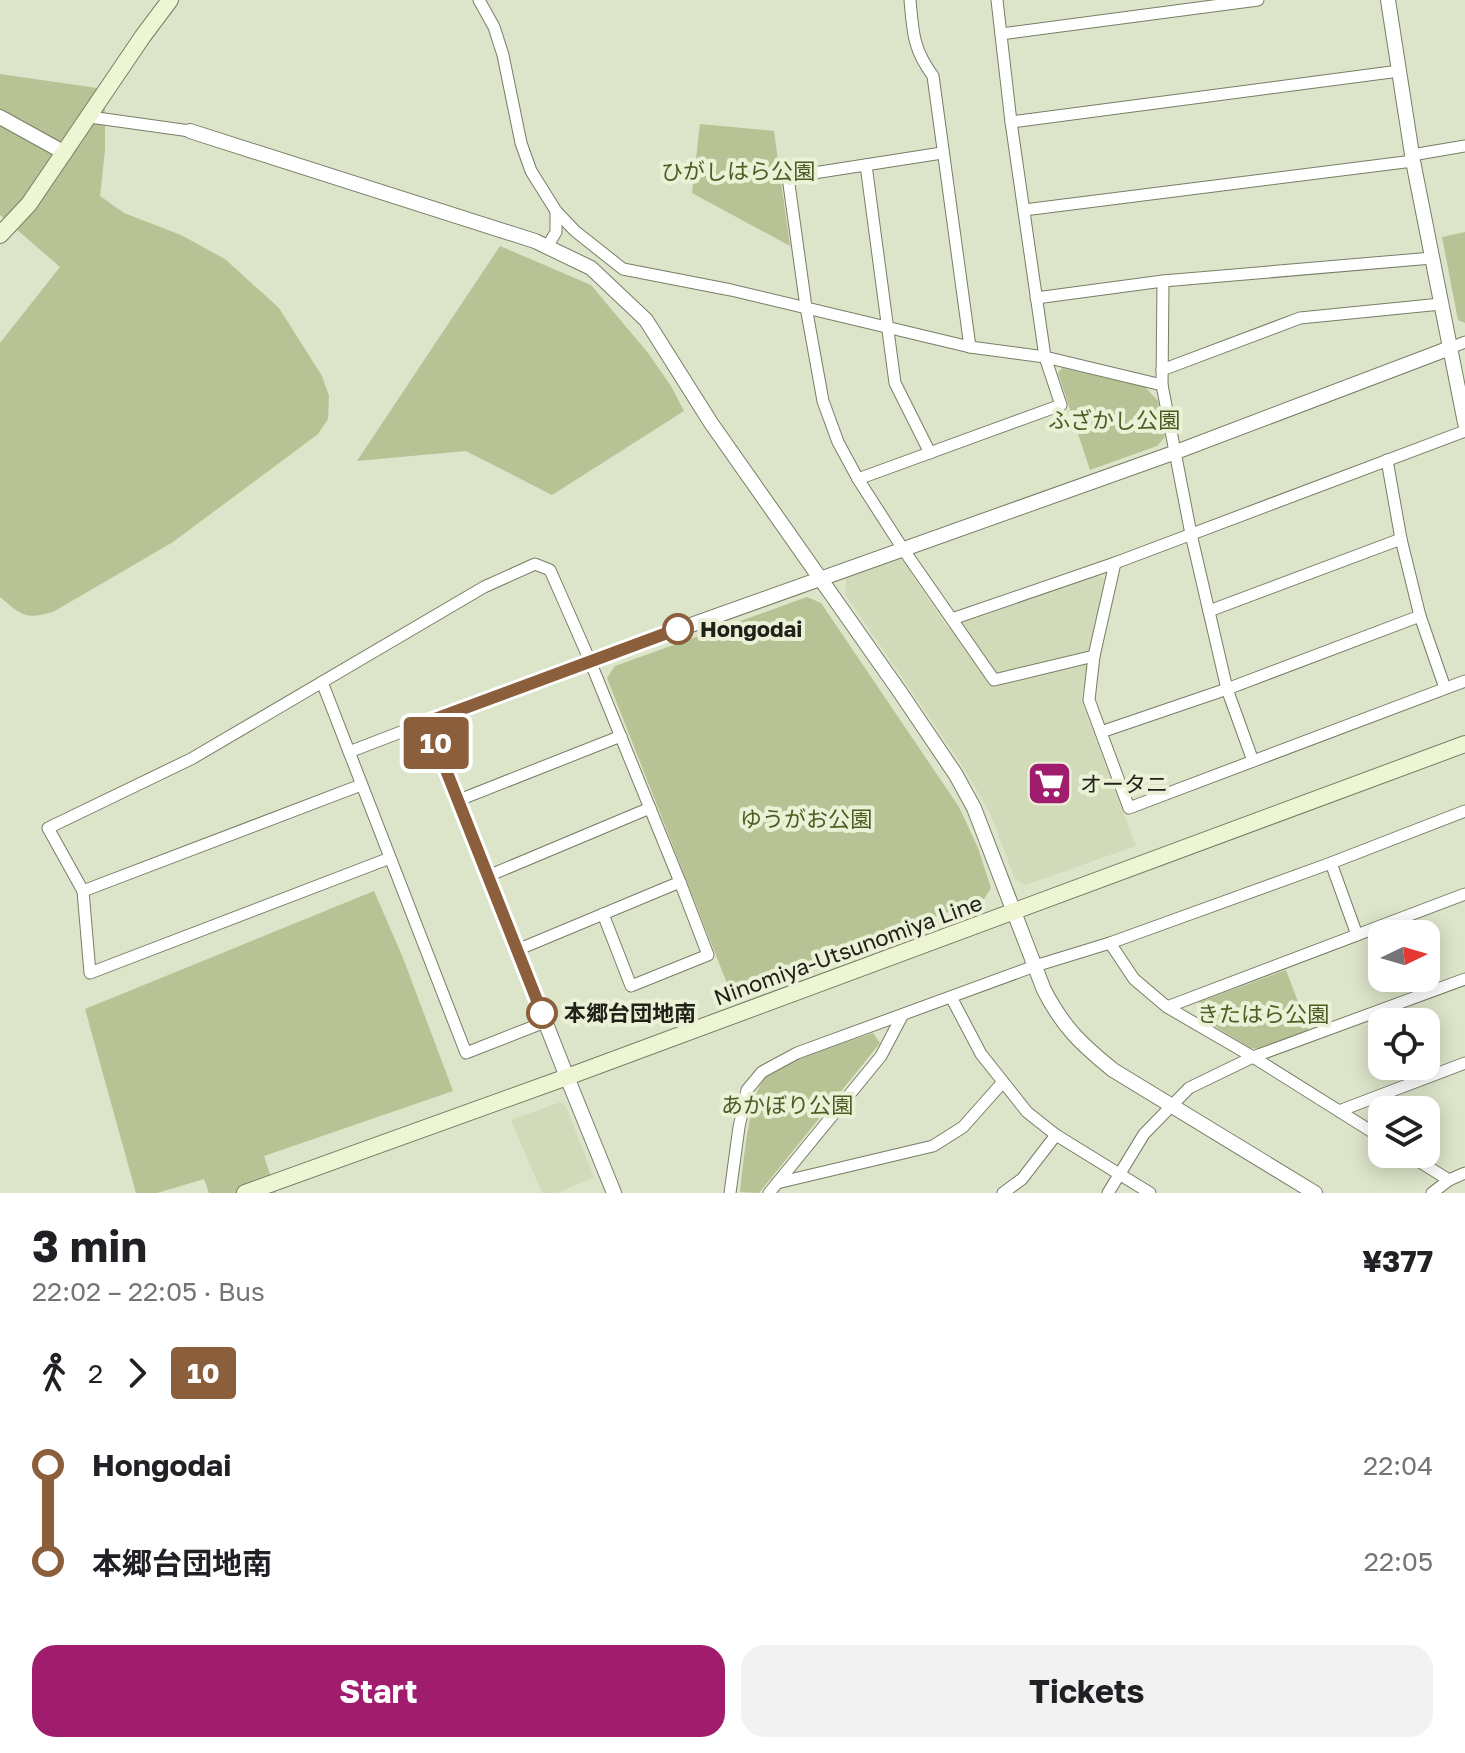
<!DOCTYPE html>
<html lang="en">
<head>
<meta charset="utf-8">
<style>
  body { margin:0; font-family:"Golos Text","Noto Sans JP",sans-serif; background:#f2f2f2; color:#202124; height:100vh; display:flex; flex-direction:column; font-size:30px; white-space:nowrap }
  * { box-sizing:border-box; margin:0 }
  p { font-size:26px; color:#757577 }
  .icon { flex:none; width:44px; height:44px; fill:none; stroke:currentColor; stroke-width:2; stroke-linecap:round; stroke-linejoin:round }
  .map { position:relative; height:1193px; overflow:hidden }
  .drawer { display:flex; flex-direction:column; background:#fff; flex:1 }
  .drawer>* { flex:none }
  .badge { padding:0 16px; border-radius:6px; font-size:28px; line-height:52px }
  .needle { width:52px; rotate:85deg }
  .buttons { position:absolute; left:1368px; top:920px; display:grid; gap:16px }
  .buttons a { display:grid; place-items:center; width:72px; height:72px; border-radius:16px; background:#fff; box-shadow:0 4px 20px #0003; font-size:40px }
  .map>.badge { position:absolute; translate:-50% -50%; box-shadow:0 0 0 4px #fff }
  .legs { display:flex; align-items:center; gap:12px; height:88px; padding:0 32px; font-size:26px }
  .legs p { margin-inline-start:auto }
  .overview { display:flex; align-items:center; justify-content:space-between; height:136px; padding:0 32px }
  h1 { font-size:44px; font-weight:700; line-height:60px }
  .cta { display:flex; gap:16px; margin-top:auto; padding:16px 32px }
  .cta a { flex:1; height:92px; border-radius:24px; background:#a01c6c; color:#fff; font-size:32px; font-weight:700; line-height:92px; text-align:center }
  .cta a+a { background:#f2f2f2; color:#202124 }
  ul { padding:0 32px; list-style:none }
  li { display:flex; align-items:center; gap:28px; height:96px; font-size:30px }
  li i { display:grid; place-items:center; width:12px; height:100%; margin:0 10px; background:currentColor }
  li i::after { content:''; width:20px; height:20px; margin:-10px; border:6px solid; border-radius:50%; background:#fff }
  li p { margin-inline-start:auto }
  li:first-child i { background:linear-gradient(#0000 50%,currentColor 0) }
  li:last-child i { background:linear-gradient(currentColor 50%,#0000 0) }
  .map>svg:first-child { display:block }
  .built { fill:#d2dbb9 }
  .green { fill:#b7c394 }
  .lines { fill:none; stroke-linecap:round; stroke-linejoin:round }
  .minor-casing { stroke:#787e66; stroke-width:13 }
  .tertiary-casing { stroke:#787e66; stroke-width:16 }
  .secondary-casing { stroke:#787e66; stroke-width:18 }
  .minor { stroke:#fff; stroke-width:11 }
  .tertiary { stroke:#fff; stroke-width:14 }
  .secondary { stroke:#edf5d3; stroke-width:16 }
  .line-1-casing { stroke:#fff; stroke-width:18 }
  .line-1 { stroke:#8b5e3c; stroke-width:12 }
  .stop-1-dot { fill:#fff; stroke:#8b5e3c; stroke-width:4 }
  .labels { text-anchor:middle; stroke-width:8; stroke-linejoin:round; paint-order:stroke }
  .park-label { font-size:22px; fill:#4f5b22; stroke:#eaf1d6 }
  .stop-label { font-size:22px; font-weight:bold; fill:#202219; stroke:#eaf1d6; text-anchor:start }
  .poi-label { font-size:22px; fill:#202219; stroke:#eaf1d6; text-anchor:start }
  .street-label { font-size:22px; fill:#202219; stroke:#eaf1d6 }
</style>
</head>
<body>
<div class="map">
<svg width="1465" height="1193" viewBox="0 0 1465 1193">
  <rect width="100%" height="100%" fill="#dce4c9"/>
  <g class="built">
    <path d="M898,559L903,561L948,628L1096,575L1104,579L1081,700L1136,846L1025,885L1015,879L990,813L963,767L845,594L846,578Z"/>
    <path d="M561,1102L566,1107L594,1177L557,1193H542L511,1120Z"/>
  </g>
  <g class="green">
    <path d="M0,74L97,88L105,94V150L100,196L124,213L181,235L225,259L279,308L322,376L329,396L328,419L318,434L173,542L53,612C24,620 22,615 0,597V343L60,267L0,215Z"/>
    <path d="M700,124L774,131L790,246L692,193Z"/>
    <path d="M1465,232V323L1458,320L1442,237Z"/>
    <path d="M500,246L591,285L648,353L671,386L684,411L552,495L466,451L357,461Z"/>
    <path d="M1062,368L1145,387L1158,401L1165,437L1157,446L1090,470L1058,373Z"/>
    <path d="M807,597L821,603L959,807L978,848L991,888L984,899L730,991L607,678L615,666Z"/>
    <path d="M374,891L403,958L453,1091L264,1156L276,1193H209L204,1179L157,1193H136L85,1009Z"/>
    <path d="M1286,970L1309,1031L1262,1049L1250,1048L1198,1016L1199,1002Z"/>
    <path d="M873,1033L880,1043L759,1193L740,1192C743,1168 749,1094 765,1078C782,1061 847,1042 873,1033Z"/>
  </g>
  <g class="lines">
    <defs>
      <g id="minor">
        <path d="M479,0L494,27L503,55L521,143L531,171L556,211L575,231L623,269L731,290L970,347L1045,357L1162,385"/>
        <path d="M910,0C913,33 913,49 933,76L970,347"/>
        <path d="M1001,34L1258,0"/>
        <path d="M90,117L190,131"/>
        <path d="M1011,122L1399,71"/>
        <path d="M942,153L788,177L806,307L823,401L838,442L858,479L903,549L994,680L1094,656"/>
        <path d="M1412,155L1465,146"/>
        <path d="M866,165L895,383L930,453"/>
        <path d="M1024,210L1413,161"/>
        <path d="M547,247L556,232V211"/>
        <path d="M1163,281L1162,385L1191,534L1227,689L1253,761"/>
        <path d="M1036,298L1163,281L1432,258"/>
        <path d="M1450,348L1465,342"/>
        <path d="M1162,370L1300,318L1441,304"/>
        <path d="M1387,460L1401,539L1420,616L1445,688"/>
        <path d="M858,479L1061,405L1045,357L1011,122L997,0"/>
        <path d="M1115,563L1094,656L1089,700L1129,808L1465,681"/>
        <path d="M1209,611L1401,539"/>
        <path d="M952,619L1115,563L1465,431"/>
        <path d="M322,682L466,1053L545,1022"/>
        <path d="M1101,732L1227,689L1420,616"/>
        <path d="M349,752L427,722"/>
        <path d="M459,800L621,736"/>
        <path d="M390,858L90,973L83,891L48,828L191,759L484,587L535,564L550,570L590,661L680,882L517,950"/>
        <path d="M1331,863L1357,935"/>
        <path d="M488,876L650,808"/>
        <path d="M83,891L361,785"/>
        <path d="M603,914L631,986L708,955L680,882"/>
        <path d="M1110,943L1134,979L1167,1007L1253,1057L1382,1138"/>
        <path d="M951,997L981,1054L1027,1112L1056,1135L1150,1193"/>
        <path d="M1167,1007L1465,894"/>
        <path d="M1339,1111L1465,1063"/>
        <path d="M1407,1154L1449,1180"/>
        <path d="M777,1183L933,1146L963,1127L1003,1082"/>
        <path d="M730,1193L739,1127L747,1090L762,1072L797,1053L1035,966L1110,943L1331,863L1465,811"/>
        <path d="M769,1193L881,1056L902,1016"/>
        <path d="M1003,1193L1022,1179L1056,1135"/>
        <path d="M1108,1193L1144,1134L1189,1088L1253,1057L1465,979"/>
        <path d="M1432,1193L1449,1180L1465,1173"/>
      </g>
      <g id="tertiary">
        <path d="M1388,0L1413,161L1465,423"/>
        <path d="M0,117L65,153"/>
        <path d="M190,131L535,241L591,268L646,320L711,423L900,692L956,775L974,808L1044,990C1063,1027 1081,1044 1113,1070L1315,1193"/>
        <path d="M614,1193L567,1077L427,722L590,661L1176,452L1450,348"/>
      </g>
      <g id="secondary">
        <path d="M0,235L29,204L143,36L170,0"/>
        <path d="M245,1193L567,1077L1465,744"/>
      </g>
    </defs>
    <use href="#minor" class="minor-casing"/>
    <use href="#tertiary" class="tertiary-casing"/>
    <use href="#secondary" class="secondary-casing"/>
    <use href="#minor" class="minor"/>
    <use href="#tertiary" class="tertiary"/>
    <use href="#secondary" class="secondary"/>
  </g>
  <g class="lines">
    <defs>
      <path id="line-1" d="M542,1013L427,722L678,629"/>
    </defs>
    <use href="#line-1" class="line-1-casing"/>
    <use href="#line-1" class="line-1"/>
  </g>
  <defs>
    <symbol id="supermarket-square" viewBox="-11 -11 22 22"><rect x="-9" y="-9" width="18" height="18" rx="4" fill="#a01c6c" stroke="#eaf1d6"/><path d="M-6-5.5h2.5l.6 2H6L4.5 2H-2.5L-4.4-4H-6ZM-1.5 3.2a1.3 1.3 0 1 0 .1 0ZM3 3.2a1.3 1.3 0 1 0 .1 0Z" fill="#fff"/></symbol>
  </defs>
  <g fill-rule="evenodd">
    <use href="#supermarket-square" x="1024" y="758" width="51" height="51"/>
  </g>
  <g class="stop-1-dot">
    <circle cx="678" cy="629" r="14"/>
    <circle cx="542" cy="1013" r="14"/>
  </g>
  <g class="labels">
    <g class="park-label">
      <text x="738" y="179">ひがしはら公園</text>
      <text x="1114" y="428">ふざかし公園</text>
      <text x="806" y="827">ゆうがお公園</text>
      <text x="1263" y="1022">きたはら公園</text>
      <text x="787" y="1113">あかぼり公園</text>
    </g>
    <g class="stop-label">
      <text x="700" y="637">Hongodai</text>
      <text x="564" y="1021">本郷台団地南</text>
    </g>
    <g class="poi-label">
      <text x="1080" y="792">オータニ</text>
    </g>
    <g class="street-label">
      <text transform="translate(848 950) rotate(-20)" y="8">Ninomiya-Utsunomiya Line</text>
    </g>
  </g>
</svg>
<div class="buttons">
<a><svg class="needle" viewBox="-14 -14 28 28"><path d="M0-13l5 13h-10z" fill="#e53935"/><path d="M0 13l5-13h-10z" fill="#757577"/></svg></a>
<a><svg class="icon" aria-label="locate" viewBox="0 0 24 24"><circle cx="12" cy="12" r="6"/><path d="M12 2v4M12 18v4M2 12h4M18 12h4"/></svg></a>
<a><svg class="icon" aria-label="layers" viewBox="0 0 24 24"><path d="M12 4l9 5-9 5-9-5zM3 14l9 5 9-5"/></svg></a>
</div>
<b class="badge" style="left:436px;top:743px;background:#8b5e3c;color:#fff">10</b>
</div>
<section class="drawer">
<div class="overview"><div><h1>3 min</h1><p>22:02 – 22:05 · Bus</p></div><b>¥377</b></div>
<div class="legs"><svg class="icon" aria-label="walk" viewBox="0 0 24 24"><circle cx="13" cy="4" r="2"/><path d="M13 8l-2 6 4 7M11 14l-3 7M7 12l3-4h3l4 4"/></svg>2<svg class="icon" aria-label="forward" viewBox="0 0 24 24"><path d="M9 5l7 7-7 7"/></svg><b class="badge" style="background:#8b5e3c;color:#fff">10</b></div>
<ul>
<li><i style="color:#8b5e3c"></i><b>Hongodai</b><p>22:04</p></li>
<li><i style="color:#8b5e3c"></i><b>本郷台団地南</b><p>22:05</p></li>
</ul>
<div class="cta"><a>Start</a><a>Tickets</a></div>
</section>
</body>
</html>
